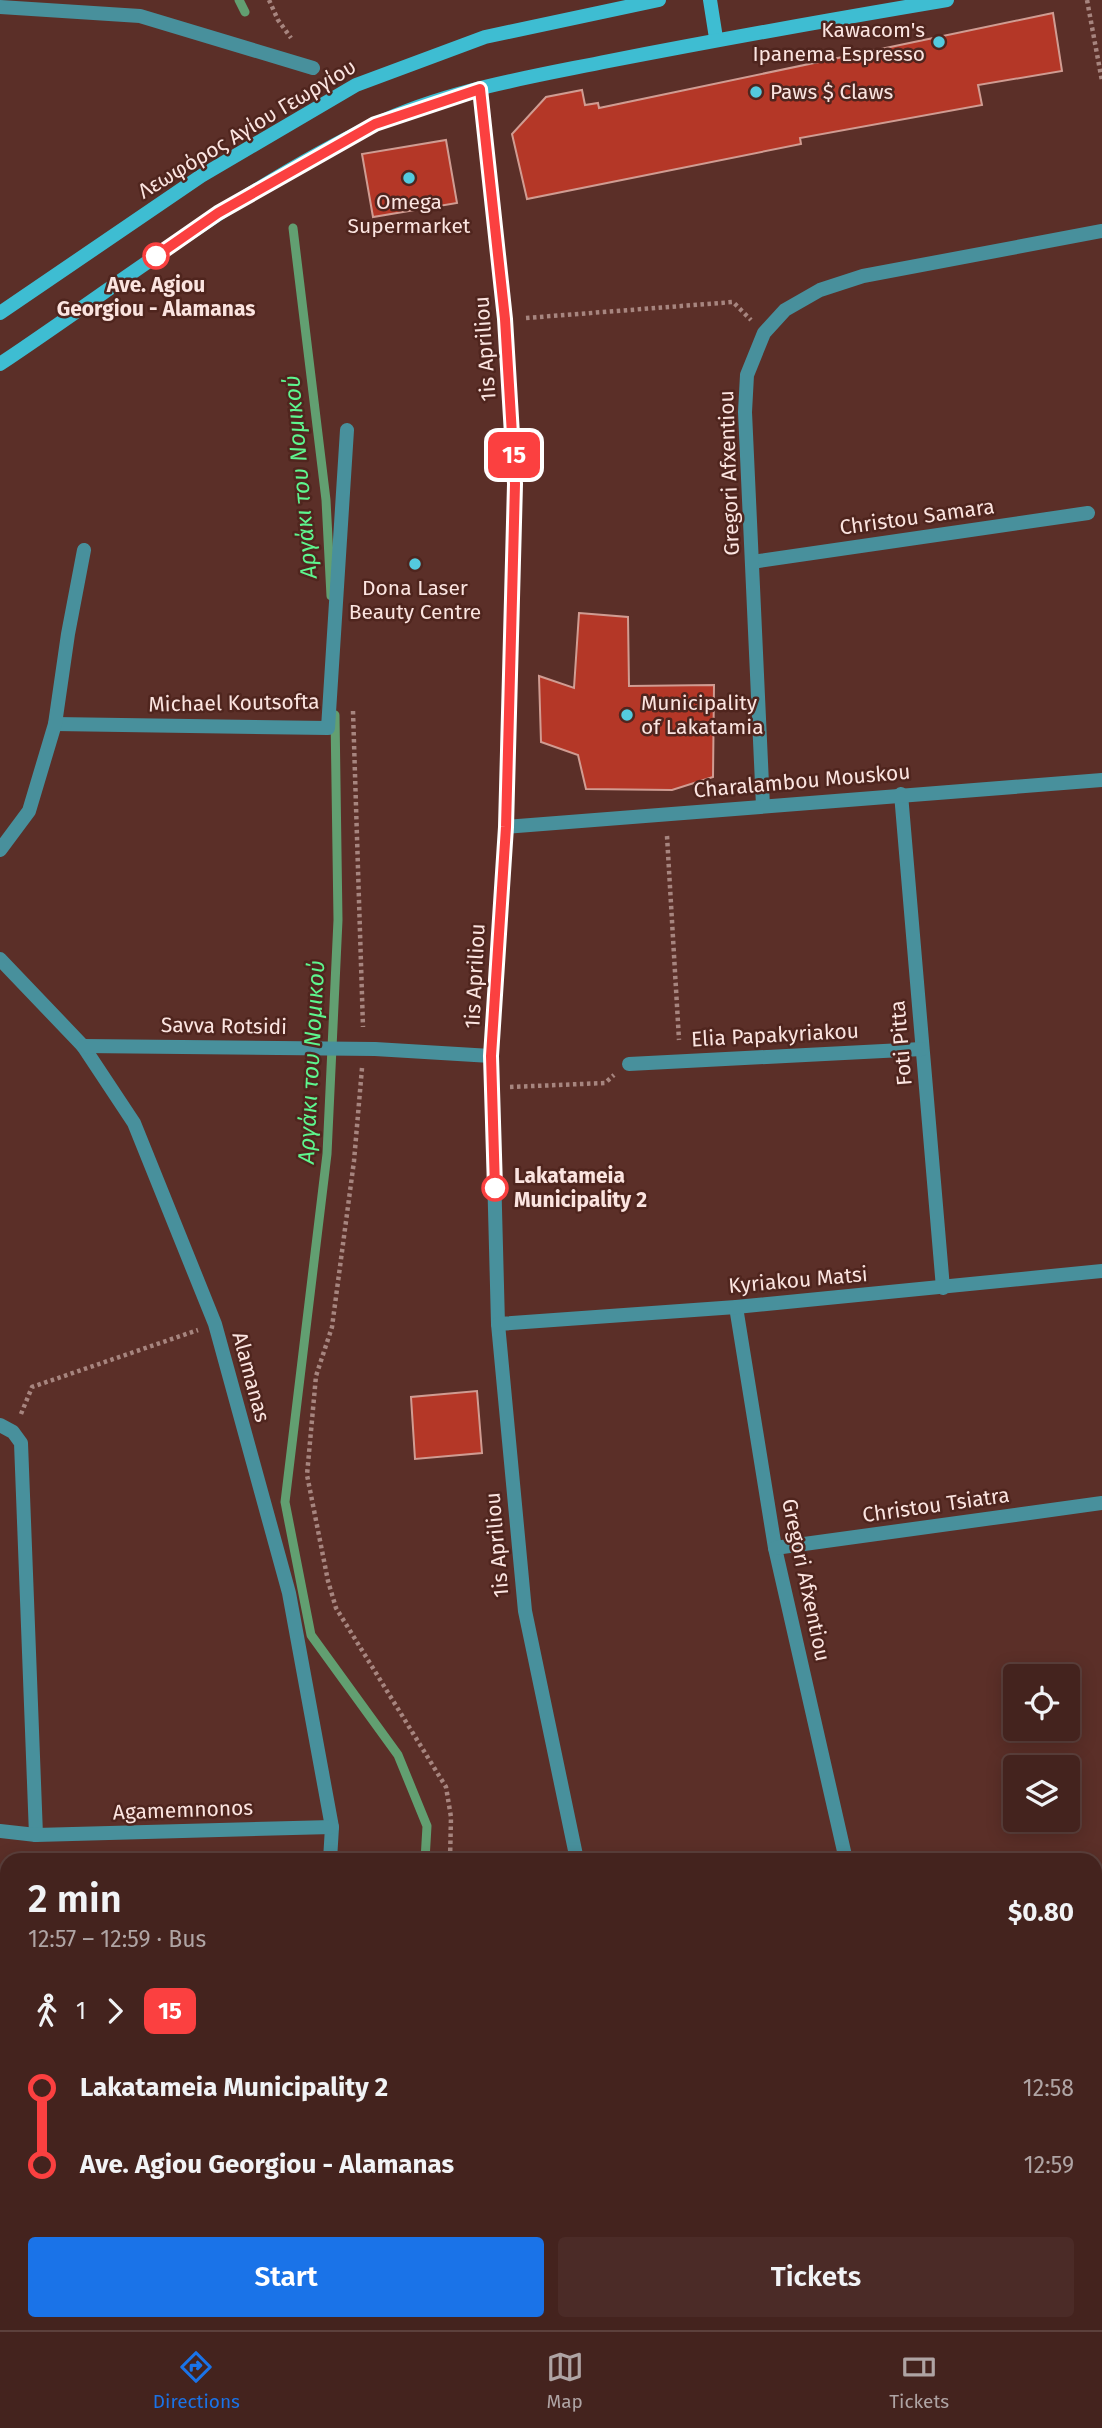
<!DOCTYPE html>
<html lang="en">
<head>
<meta charset="utf-8">
<style>
  body { margin:0; font-family:"Fira Sans",sans-serif; background:#4b2b27; color:#f1f3f6; height:100vh; display:flex; flex-direction:column; font-size:26px; white-space:nowrap }
  * { box-sizing:border-box; margin:0 }
  p { font-size:23px; color:#afa4a4 }
  .icon { flex:none; width:38px; height:38px; fill:none; stroke:currentColor; stroke-width:2; stroke-linecap:round; stroke-linejoin:round }
  .map { position:relative; flex:1; overflow:hidden }
  .details { position:absolute; left:0px; top:1853px; width:1102px; height:478px; display:flex; flex-direction:column; background:#44231e; border-radius:21px 21px 0 0; box-shadow:0 4px 18px #0003,0 0 0 2px #5c403c }
  .details>* { flex:none }
  .badge { padding:0 14px; border-radius:10px; font-size:24px; line-height:46px }
  .buttons { position:absolute; left:1003px; top:1664px; display:grid; gap:14px }
  .buttons a { display:grid; place-items:center; width:77px; height:77px; border-radius:7px; background:#44231e; box-shadow:0 4px 18px #0003,0 0 0 2px #5c403c; font-size:35px }
  .map>.badge { position:absolute; translate:-50% -50%; box-shadow:0 0 0 4px #fff }
  .legs { display:flex; align-items:center; gap:10px; height:77px; padding:0 28px; font-size:23px }
  .legs p { margin-inline-start:auto }
  .summary { display:flex; align-items:center; justify-content:space-between; height:119px; padding:0 28px }
  h1 { font-size:38px; font-weight:600; line-height:52px }
  .action { display:flex; gap:14px; margin-top:auto; padding:14px 28px }
  .action a { flex:1; height:80px; border-radius:7px; background:#1a73e8; color:#fff; font-size:28px; font-weight:600; line-height:80px; text-align:center }
  .action a+a { background:#4b2b27; color:#f1f3f6 }
  ul { padding:0 28px; list-style:none }
  li { display:flex; align-items:center; gap:24px; height:77px; font-size:26px }
  li i { display:grid; place-items:center; width:10px; height:100%; margin:0 9px; background:currentColor }
  li i::after { content:''; width:18px; height:18px; margin:-9px; border:5px solid; border-radius:50%; background:#44231e }
  li p { margin-inline-start:auto }
  li:first-child i { background:linear-gradient(#0000 50%,currentColor 0) }
  li:last-child i { background:linear-gradient(currentColor 50%,#0000 0) }
  .menu { display:flex; justify-content:space-around; align-items:center; height:98px; border-top:2px solid #5c403c; background:#44231e; font-size:19px; color:#afa4a4 }
  .menu a { display:grid; justify-items:center; gap:4px }
  .menu .selected { color:#1a73e8 }
  .map>svg:first-child { display:block }
  .lines { fill:none; stroke-linecap:round; stroke-linejoin:round }
  .stream { stroke:#629f71; stroke-width:9 }
  .building { fill:#b43727; stroke:#d09c92; stroke-width:2 }
  .path { stroke:#a7857f; stroke-width:4.5; stroke-dasharray:3.5 3.5; stroke-linecap:butt }
  .street { stroke:#48909c; stroke-width:14 }
  .secondary { stroke:#3ebdd2; stroke-width:14 }
  .line-1-casing { stroke:#fff; stroke-width:16 }
  .line-1 { stroke:#fb4040; stroke-width:10 }
  .poi-dot { fill:#54cade; stroke:#4f251e; stroke-width:2.5 }
  .stop-1-dot { fill:#fff; stroke:#fb4040; stroke-width:3.5 }
  .labels { text-anchor:middle; stroke-width:5; stroke-linejoin:round; paint-order:stroke }
  .poi-label { font-size:21px; fill:#fbe4e0; stroke:#4f251e; text-anchor:start }
  .street-label { font-size:21px; fill:#fbe4e0; stroke:#4f251e }
  .stop-label { font-size:21px; font-weight:bold; fill:#fbe4e0; stroke:#4f251e }
  .water-label { font-size:23px; font-style:italic; fill:#5ef68e; stroke:#4f251e }
</style>
</head>
<body>
<div class="map">
<svg width="1102" height="2330" viewBox="0 0 1102 2330">
  <rect width="100%" height="100%" fill="#5b2f28"/>
  <g class="lines">
    <g class="stream">
      <path d="M239,0L245,12"/>
      <path d="M293,228L326,500L331,596"/>
      <path d="M335,715L338,920L327,1154L285,1502L311,1635L398,1755L427,1826L425,1860"/>
      <path d="M510,2324V2330"/>
    </g>
  </g>
  <g class="building">
    <path d="M1053,13L1062,71L978,85L982,105L800,138L801,144L527,199L512,134L546,97L582,90L585,105L598,103L599,108Z"/>
    <path d="M446,140L457,203L373,217L362,154Z"/>
    <path d="M579,613L628,617L629,686L714,685L713,777L672,790L586,789L578,755L541,742L539,676L574,688Z"/>
    <path d="M477,1391L482,1453L415,1459L411,1397Z"/>
  </g>
  <g class="lines">
    <g class="path">
      <path d="M269,0L278,20L291,38"/>
      <path d="M1087,0L1102,81"/>
      <path d="M526,318L733,302L751,320"/>
      <path d="M353,711L363,1027"/>
      <path d="M667,836L679,1040"/>
      <path d="M362,1068L354,1161L332,1327L316,1376L307,1475L328,1581L336,1608L446,1787L451,1817L450,1860"/>
      <path d="M510,1087L605,1083L614,1075"/>
      <path d="M21,1414L32,1387L198,1330"/>
      <path d="M533,2330L536,2324"/>
      <path d="M570,2330L571,2324"/>
    </g>
    <g class="street">
      <path d="M0,7L140,16L313,68"/>
      <path d="M480,89L505,319L515,484L506,827L491,1056L498,1324L525,1611L577,1860"/>
      <path d="M752,562L1088,513"/>
      <path d="M55,724L328,728L347,430"/>
      <path d="M901,794L943,1288"/>
      <path d="M763,806L745,412L747,375L764,333L785,310L820,290L863,276L1102,231"/>
      <path d="M506,827L1102,780"/>
      <path d="M0,850L29,811L55,724L68,634L84,550"/>
      <path d="M0,959L83,1046L134,1123L215,1324L289,1593L332,1827L330,1860"/>
      <path d="M83,1046L375,1049L491,1056"/>
      <path d="M629,1064L922,1049"/>
      <path d="M736,1307L775,1548L846,1860"/>
      <path d="M498,1324L736,1307L1102,1271"/>
      <path d="M0,1425L13,1432L21,1443L36,1835"/>
      <path d="M775,1548L1102,1503"/>
      <path d="M0,1831L36,1835L332,1827"/>
      <path d="M1096,1996L1102,1995"/>
      <path d="M0,2137L7,2140"/>
      <path d="M1096,2248L1102,2247"/>
      <path d="M0,2298L7,2273"/>
      <path d="M245,2330L247,2324"/>
    </g>
    <g class="secondary">
      <path d="M710,0L716,38"/>
      <path d="M0,313L201,176L356,85L485,37L659,0"/>
      <path d="M0,364C123,282 240,189 374,125C447,90 531,77 609,61C722,39 834,19 947,0"/>
    </g>
  </g>
  <g class="lines">
    <defs>
      <path id="line-1" d="M156,256L218,213L375,124L480,89L505,319L515,484L506,827L491,1056L495,1188"/>
    </defs>
    <use href="#line-1" class="line-1-casing"/>
    <use href="#line-1" class="line-1"/>
  </g>
  <g class="poi-dot">
    <circle cx="939" cy="42" r="7"/>
    <circle cx="756" cy="92" r="7"/>
    <circle cx="409" cy="178" r="7"/>
    <circle cx="415" cy="564" r="7"/>
    <circle cx="627" cy="715" r="7"/>
  </g>
  <g class="stop-1-dot">
    <circle cx="156" cy="256" r="12"/>
    <circle cx="495" cy="1188" r="12"/>
  </g>
  <g class="labels">
    <g class="poi-label">
      <text x="925" y="37" text-anchor="end">Kawacom's<tspan x="925" dy="24">Ipanema Espresso</tspan></text>
      <text x="770" y="99">Paws $ Claws</text>
      <text x="409" y="209" text-anchor="middle">Omega<tspan x="409" dy="24">Supermarket</tspan></text>
      <text x="415" y="595" text-anchor="middle">Dona Laser<tspan x="415" dy="24">Beauty Centre</tspan></text>
      <text x="641" y="710">Municipality<tspan x="641" dy="24">of Lakatamia</tspan></text>
    </g>
    <g class="street-label">
      <text transform="translate(247 129) rotate(-31)" y="7">Λεωφόρος Αγίου Γεωργίου</text>
      <text transform="translate(485 349) rotate(-94)" y="7">1is Apriliou</text>
      <text transform="translate(729 473) rotate(-92)" y="7">Gregori Afxentiou</text>
      <text transform="translate(917 517) rotate(-8)" y="7">Christou Samara</text>
      <text transform="translate(234 703) rotate(-1)" y="7">Michael Koutsofta</text>
      <text transform="translate(802 781) rotate(-5)" y="7">Charalambou Mouskou</text>
      <text transform="translate(475 976) rotate(-87)" y="7">1is Apriliou</text>
      <text transform="translate(224 1026) rotate(1)" y="7">Savva Rotsidi</text>
      <text transform="translate(775 1035) rotate(-3)" y="7">Elia Papakyriakou</text>
      <text transform="translate(901 1043) rotate(-95)" y="7">Foti Pitta</text>
      <text transform="translate(798 1280) rotate(-5)" y="7">Kyriakou Matsi</text>
      <text transform="translate(251 1377) rotate(75)" y="7">Alamanas</text>
      <text transform="translate(936 1505) rotate(-8)" y="7">Christou Tsiatra</text>
      <text transform="translate(497 1545) rotate(-95)" y="7">1is Apriliou</text>
      <text transform="translate(806 1580) rotate(78)" y="7">Gregori Afxentiou</text>
      <text transform="translate(183 1810) rotate(-2)" y="7">Agamemnonos</text>
    </g>
    <g class="stop-label">
      <text x="156" y="292">Ave. Agiou<tspan x="156" dy="24">Georgiou - Alamanas</tspan></text>
      <text x="514" y="1183" text-anchor="start">Lakatameia<tspan x="514" dy="24">Municipality 2</tspan></text>
    </g>
    <g class="water-label">
      <text transform="translate(300 477) rotate(-95)" y="8">Αργάκι του Νομικού</text>
      <text transform="translate(311 1062) rotate(-87)" y="8">Αργάκι του Νομικού</text>
    </g>
  </g>
</svg>
<div class="buttons">
<a><svg class="icon" aria-label="locate" viewBox="0 0 24 24"><circle cx="12" cy="12" r="6"/><path d="M12 2v4M12 18v4M2 12h4M18 12h4"/></svg></a>
<a><svg class="icon" aria-label="layers" viewBox="0 0 24 24"><path d="M12 4l9 5-9 5-9-5zM3 14l9 5 9-5"/></svg></a>
</div>
<b class="badge" style="left:514px;top:455px;background:#fb4040;color:#fff">15</b>
<section class="details">
<div class="summary"><div><h1>2 min</h1><p>12:57 – 12:59 · Bus</p></div><b>$0.80</b></div>
<div class="legs"><svg class="icon" aria-label="walk" viewBox="0 0 24 24"><circle cx="13" cy="4" r="2"/><path d="M13 8l-2 6 4 7M11 14l-3 7M7 12l3-4h3l4 4"/></svg>1<svg class="icon" aria-label="forward" viewBox="0 0 24 24"><path d="M9 5l7 7-7 7"/></svg><b class="badge" style="background:#fb4040;color:#fff">15</b></div>
<ul>
<li><i style="color:#fb4040"></i><b>Lakatameia Municipality 2</b><p>12:58</p></li>
<li><i style="color:#fb4040"></i><b>Ave. Agiou Georgiou - Alamanas</b><p>12:59</p></li>
</ul>
<div class="action"><a>Start</a><a>Tickets</a></div>
</section>
</div>
<nav class="menu">
<a class="selected"><svg class="icon" aria-label="directions" viewBox="0 0 24 24"><path d="M12 3l9 9-9 9-9-9zM9 14v-3h6M13 9l2 2-2 2"/></svg>Directions</a>
<a><svg class="icon" aria-label="map" viewBox="0 0 24 24"><path d="M3 6l6-2 6 2 6-2v14l-6 2-6-2-6 2zM9 4v14M15 6v14"/></svg>Map</a>
<a><svg class="icon" aria-label="tickets" viewBox="0 0 24 24"><path d="M3 7h18v10H3zM15 7v10"/></svg>Tickets</a>
</nav>
</body>
</html>
